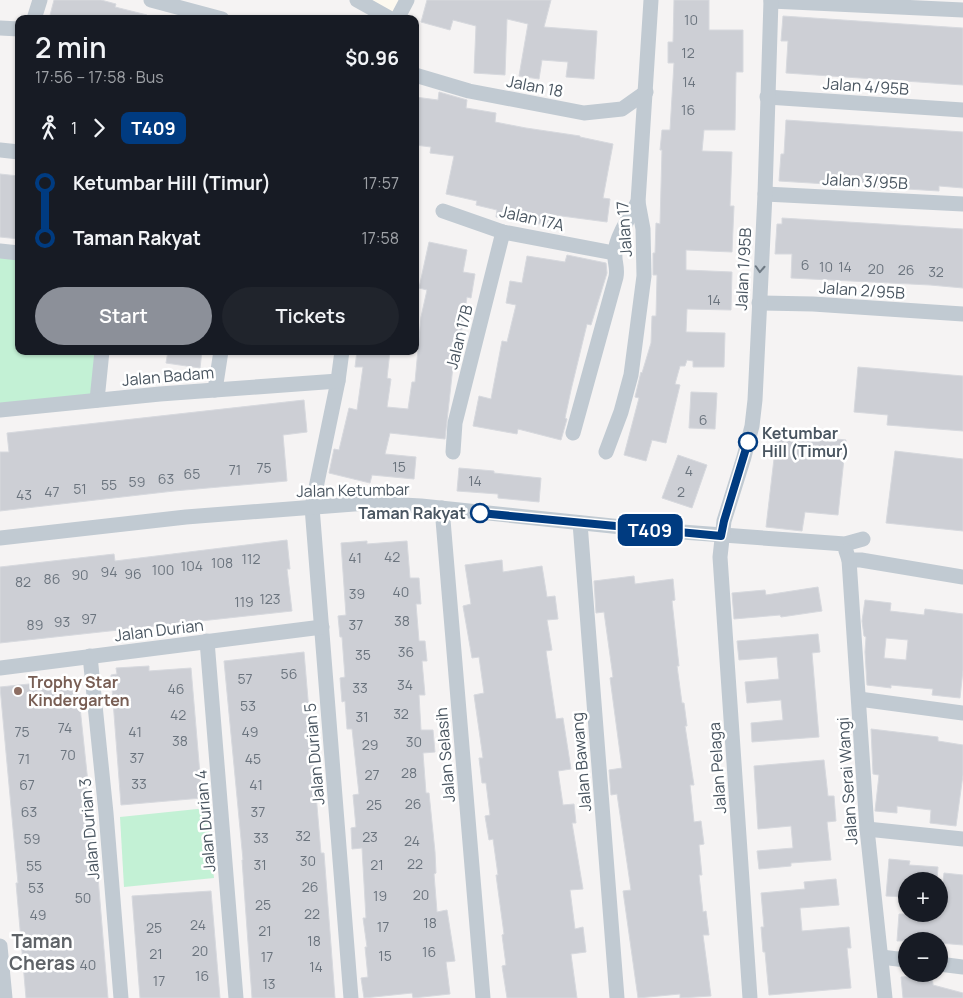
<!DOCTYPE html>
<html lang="en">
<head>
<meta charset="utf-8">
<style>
  body { margin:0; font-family:Manrope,sans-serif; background:#20242c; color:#f1f3f6; height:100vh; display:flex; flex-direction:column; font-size:19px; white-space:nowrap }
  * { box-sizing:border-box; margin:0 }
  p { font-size:16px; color:#9ea1a6 }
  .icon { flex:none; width:28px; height:28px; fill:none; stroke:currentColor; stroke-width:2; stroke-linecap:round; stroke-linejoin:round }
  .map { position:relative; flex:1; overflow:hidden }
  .details { position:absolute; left:15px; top:15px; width:404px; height:340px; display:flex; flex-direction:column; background:#171b24; border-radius:10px; box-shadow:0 1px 4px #0004 }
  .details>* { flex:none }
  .badge { padding:0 10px; border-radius:8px; font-size:18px; line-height:32px }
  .fabs { position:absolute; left:898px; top:872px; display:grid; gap:10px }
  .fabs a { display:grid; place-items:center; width:50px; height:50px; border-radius:50%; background:#171b24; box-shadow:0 1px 4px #0004; font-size:25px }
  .map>.badge { position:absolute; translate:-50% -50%; box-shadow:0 0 0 2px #fff }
  .legs { display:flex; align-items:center; gap:8px; height:55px; padding:0 20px; font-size:16px }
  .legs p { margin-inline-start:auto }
  .headline { display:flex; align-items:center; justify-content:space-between; height:85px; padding:0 20px }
  h1 { font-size:28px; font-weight:600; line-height:38px }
  .action { display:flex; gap:10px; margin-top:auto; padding:10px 20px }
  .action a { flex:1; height:58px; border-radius:30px; background:#8c9099; color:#fff; font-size:20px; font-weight:600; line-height:58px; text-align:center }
  .action a+a { background:#20242c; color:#f1f3f6 }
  ul { padding:0 20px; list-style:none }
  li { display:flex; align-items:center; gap:18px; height:55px; font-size:19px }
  li i { display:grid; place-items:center; width:8px; height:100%; margin:0 6px; background:currentColor }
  li i::after { content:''; width:12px; height:12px; margin:-6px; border:4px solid; border-radius:50%; background:#171b24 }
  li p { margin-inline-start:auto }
  li:first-child i { background:linear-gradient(#0000 50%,currentColor 0) }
  li:last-child i { background:linear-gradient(currentColor 50%,#0000 0) }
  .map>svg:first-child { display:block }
  .commercial { fill:#fdf9ef }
  .green { fill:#c3f1d5 }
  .building { fill:#cdcfd5; stroke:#d7d9de; fill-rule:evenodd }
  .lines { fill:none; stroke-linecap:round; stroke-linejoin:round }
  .minor { stroke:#c1cad2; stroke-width:15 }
  .oneway { stroke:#6e7983 }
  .line-1-casing { stroke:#fff; stroke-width:11 }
  .line-1 { stroke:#003b80; stroke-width:8 }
  .stop-1-dot { fill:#fff; stroke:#003b80; stroke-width:2.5 }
  .education-dot { fill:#8d6e63; stroke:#fff; stroke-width:2 }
  .labels { text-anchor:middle; stroke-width:5; stroke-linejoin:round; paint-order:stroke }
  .number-label { font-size:14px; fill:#6b747e }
  .street-label { font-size:16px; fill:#4a5661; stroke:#fff }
  .stop-label { font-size:16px; font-weight:bold; fill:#4a5661; stroke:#fff; text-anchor:start }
  .education-label { font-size:16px; font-weight:bold; fill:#785e54; stroke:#fff; text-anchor:start }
  .quarter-label { font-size:19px; font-weight:bold; fill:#5f6368; stroke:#fff }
</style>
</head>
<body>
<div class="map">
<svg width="963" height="998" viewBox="0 0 963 998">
  <rect width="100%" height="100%" fill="#f5f3f3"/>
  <path class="commercial" d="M368,0H401L394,14Z"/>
  <g class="green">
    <path d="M0,253L19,255V351H102L97,400L0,410Z"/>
    <path d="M207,808L214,878L124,887L120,817Z"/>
  </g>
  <g class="building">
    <path d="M54,0H101L116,4L115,7L147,15V19H49Z"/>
    <path d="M427,0H551L544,27L597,31L594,79L566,77L568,62L542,60L539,79L519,76L528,24L507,19L505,75L474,73L476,26L453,20L450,30L421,22Z"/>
    <path d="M674,0H709V30H743V72H736L735,130H704L702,151L732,152L730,206H734L732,252L686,250V270L732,272L731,310L687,309L686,332L725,333L724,367H693V361L687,360L685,366H680L675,384L680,385L666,443L652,440L646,461L624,455L639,398L635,397L641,372L642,373L651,343L652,316H656L657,275H653V253H655L656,223L660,224L662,150H660L662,130H670L674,63H668V42H673Z"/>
    <path d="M783,16L963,28V85L786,73L788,41H781Z"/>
    <path d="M439,92L467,100L466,108L496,113L495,122L526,128L580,136V137L613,144L603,198L610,199L607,222L554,215L553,225L519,222L496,217L497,210L476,205L477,201L446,194L454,156L430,153L431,147L415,145V97L438,100Z"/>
    <path d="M786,120L963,132V188L939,186V191L779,181L781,154H784Z"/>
    <path d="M0,174L19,176V239L0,237Z"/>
    <path d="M782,218L963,229V288L930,285L791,278L792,254H775L777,224H782Z"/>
    <path d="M429,242L467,250L463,272L475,274L471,298L467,297L459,349L455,348L445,439L390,433L385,454L416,457L414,479L372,475L370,483L329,473L334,449L339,450L349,408L357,410L363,367H355L357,351H390L387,378L391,379L387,407L408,409L412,382H415L421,317L427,290L419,288Z"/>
    <path d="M567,255L606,263L607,273L591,325L587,324L571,390L565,418L567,419L561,440L518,429L517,434L473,426L479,396L491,399L502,341L507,342L516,305L506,303L510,281L522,283L527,256L565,262Z"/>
    <path d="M168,351H202L200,368L166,363Z"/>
    <path d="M858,367L963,376V431L887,425L888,415L854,412Z"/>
    <path d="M691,392L717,393L715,429L689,428Z"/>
    <path d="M304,400L307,432L283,435L287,481L174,491L0,511V452H9L7,433Z"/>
    <path d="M777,433L846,440L838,515L805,512L802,531L766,527Z"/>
    <path d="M895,451L963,459V531L886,523Z"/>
    <path d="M678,455L707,465L692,508L662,498Z"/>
    <path d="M459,468L494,471V473L541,478L539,502L498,498V494L457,491Z"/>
    <path d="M287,540L290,569H287L292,611L0,643V567L114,554L115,561Z"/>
    <path d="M367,541V544L407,541L410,578H419L421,604H416L419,641H425L427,661H422L425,695H419L421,730H433L435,752L423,753L426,793H429L435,852L436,873L434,874L437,912L447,910L455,961L446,962L450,994L413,998L412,993L364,998L361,978L368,977L365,947H367L363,918H366L362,848L352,849L351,828L356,827L353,795L359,794L352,729H347L345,701L342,702L340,678L345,677L342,637H340L338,616L346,615L341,543Z"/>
    <path d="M502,560L503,572L542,566L547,597L555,596L558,619L547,620L552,650L546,651L556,719L563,718L571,769L558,771L563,805L574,804L576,823H572L583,889L570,890L575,929L583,927L586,952L571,954L577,998H507L502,966L506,965L502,935L504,934L496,875H498L493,839L489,840L485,816L490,815L486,783H482L479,758H483L474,695L484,693L479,657L472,658L463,606L471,604L465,565Z"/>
    <path d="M634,576L635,584L673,579L675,600L672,601L679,666H677L682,703H684L687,726H685L694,785H690L694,822L701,821L704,844L699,845L702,875H699L703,912L706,911L709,935H703L711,996L680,998V994L638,998L623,891L631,890L617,794L611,795L609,770L622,768L610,678L613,677L604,612L596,613L594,581Z"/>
    <path d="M818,587L822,611L781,617L780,615L734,619L732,593L765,590L766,595Z"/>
    <path d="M865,600L891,603L890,611L924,615L925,609L963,614V670L960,698L932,695L933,689L891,685V688L867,685L865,652L866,637L864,636L862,621ZM886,638L908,640L906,660L884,658Z"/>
    <path d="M818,634L820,652L812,653L819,737L752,742L751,723L783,720L781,700L747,703L745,682L779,679L777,657L739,660L737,641Z"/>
    <path d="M304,652L321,853H324L335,998H252L242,860H243L224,661Z"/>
    <path d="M149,666V671L191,668L202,798L121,805L111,675L117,674L116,668Z"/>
    <path d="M77,679L98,877L108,998H26L16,883H18L0,687Z"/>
    <path d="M871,729L938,737V741L963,745V775L956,826L930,823L931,810L897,806V813L875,811L879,775L873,774Z"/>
    <path d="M824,760L828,796H834L836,821L827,822L831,860L791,863V866L759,869L757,851L793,848L791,826L758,829L754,766Z"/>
    <path d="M889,859L910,861L909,865L938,867L937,881H906V897L886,896Z"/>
    <path d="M944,873L963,875V945L939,943V941H897L899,914H939Z"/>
    <path d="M836,879L839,905L800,908L802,931L849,927L851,948H847L851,988L769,995L765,952H763L761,927H764L761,893L805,889L804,882Z"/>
    <path d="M211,891L220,998H140L132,896Z"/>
    <path d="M932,975L933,985L963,993V998H903L901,977Z"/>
  </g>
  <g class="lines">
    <g class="minor">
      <path d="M151,0L222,19"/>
      <path d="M357,0L391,19"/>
      <path d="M771,1L963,10"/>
      <path d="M34,19L40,0"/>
      <path d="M397,19L407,0"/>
      <path d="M0,28L19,29"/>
      <path d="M415,75L469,91L584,113L622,109L646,92"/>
      <path d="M767,97L963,110"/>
      <path d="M0,150L19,152"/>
      <path d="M765,194L963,204"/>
      <path d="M443,211L503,232L614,253"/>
      <path d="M0,251L19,253"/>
      <path d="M759,303L813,304L963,314"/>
      <path d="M342,351L338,381L312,507L351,998"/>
      <path d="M215,390L221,351"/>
      <path d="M97,400L102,351"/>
      <path d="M0,410L160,394L338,381"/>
      <path d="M573,433L616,277C618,267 614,262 615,253C615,239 631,214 638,202"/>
      <path d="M453,452L455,423L503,232"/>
      <path d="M606,452L621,412L631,375L644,276L643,229L638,202L651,0"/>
      <path d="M442,508L483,998"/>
      <path d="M580,523L617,998"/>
      <path d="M0,538L186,517L367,503L421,506L641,529L845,544L863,539"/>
      <path d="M846,551L849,560H861L963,577"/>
      <path d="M849,560L867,829L885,998"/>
      <path d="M207,641L236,998"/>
      <path d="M90,656L106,813L121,998"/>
      <path d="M0,668L322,627"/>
      <path d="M859,699L963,713"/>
      <path d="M867,829L963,839"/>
      <path d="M0,946L5,998"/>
      <path d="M881,957L906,960"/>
      <path d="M939,964L963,967"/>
      <path d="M750,998L720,557L724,521L744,457L752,426L755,400L765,194L771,0"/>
    </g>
  </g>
  <defs><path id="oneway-chevron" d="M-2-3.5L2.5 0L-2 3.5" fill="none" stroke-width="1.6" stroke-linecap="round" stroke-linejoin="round" transform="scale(1.25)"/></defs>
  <use class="oneway" href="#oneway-chevron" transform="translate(760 269) rotate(93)"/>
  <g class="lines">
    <defs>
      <path id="line-1" d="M480,513L721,536L724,521L748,442"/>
    </defs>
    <use href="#line-1" class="line-1-casing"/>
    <use href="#line-1" class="line-1"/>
  </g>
  <g class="stop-1-dot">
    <circle cx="748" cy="442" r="9"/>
    <circle cx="480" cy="513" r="9"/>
  </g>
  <circle class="education-dot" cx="18" cy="691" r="5"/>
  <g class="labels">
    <g class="number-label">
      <text x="691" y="25">10</text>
      <text x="688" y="58">12</text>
      <text x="689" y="87">14</text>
      <text x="688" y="115">16</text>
      <text x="805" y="270">6</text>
      <text x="826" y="272">10</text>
      <text x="845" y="272">14</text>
      <text x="876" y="274">20</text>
      <text x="906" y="275">26</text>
      <text x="936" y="277">32</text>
      <text x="714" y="305">14</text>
      <text x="703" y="425">6</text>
      <text x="399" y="472">15</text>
      <text x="264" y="473">75</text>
      <text x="235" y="475">71</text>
      <text x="689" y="476">4</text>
      <text x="192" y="479">65</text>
      <text x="166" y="484">63</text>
      <text x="475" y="486">14</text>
      <text x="137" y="487">59</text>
      <text x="109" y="490">55</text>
      <text x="80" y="494">51</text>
      <text x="52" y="497">47</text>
      <text x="681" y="497">2</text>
      <text x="24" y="500">43</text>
      <text x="392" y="562">42</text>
      <text x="355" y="563">41</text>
      <text x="251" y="564">112</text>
      <text x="222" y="568">108</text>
      <text x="192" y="571">104</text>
      <text x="163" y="575">100</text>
      <text x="109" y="577">94</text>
      <text x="133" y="579">96</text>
      <text x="80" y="580">90</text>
      <text x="52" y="584">86</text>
      <text x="23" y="587">82</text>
      <text x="401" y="597">40</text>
      <text x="357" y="599">39</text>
      <text x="270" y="604">123</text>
      <text x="244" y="607">119</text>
      <text x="89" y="624">97</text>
      <text x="402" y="626">38</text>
      <text x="62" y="627">93</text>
      <text x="35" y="630">89</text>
      <text x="356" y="630">37</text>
      <text x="406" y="657">36</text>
      <text x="363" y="660">35</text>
      <text x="289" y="679">56</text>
      <text x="245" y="684">57</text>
      <text x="405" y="690">34</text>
      <text x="360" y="693">33</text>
      <text x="176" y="694">46</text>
      <text x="248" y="711">53</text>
      <text x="401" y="719">32</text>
      <text x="178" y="720">42</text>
      <text x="362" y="722">31</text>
      <text x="65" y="733">74</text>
      <text x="22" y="737">75</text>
      <text x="135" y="737">41</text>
      <text x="250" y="737">49</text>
      <text x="180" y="746">38</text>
      <text x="414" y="747">30</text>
      <text x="370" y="750">29</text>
      <text x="68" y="760">70</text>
      <text x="137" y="763">37</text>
      <text x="24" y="764">71</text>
      <text x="253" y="764">45</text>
      <text x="409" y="778">28</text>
      <text x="372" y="780">27</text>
      <text x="139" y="789">33</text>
      <text x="27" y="790">67</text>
      <text x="256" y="790">41</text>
      <text x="413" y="809">26</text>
      <text x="374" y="810">25</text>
      <text x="29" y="817">63</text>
      <text x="258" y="817">37</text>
      <text x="303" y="841">32</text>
      <text x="370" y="842">23</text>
      <text x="261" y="843">33</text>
      <text x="32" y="844">59</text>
      <text x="412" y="846">24</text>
      <text x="308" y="866">30</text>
      <text x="415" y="869">22</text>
      <text x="260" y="870">31</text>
      <text x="377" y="870">21</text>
      <text x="34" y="871">55</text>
      <text x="310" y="892">26</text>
      <text x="36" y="893">53</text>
      <text x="421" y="900">20</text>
      <text x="380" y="901">19</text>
      <text x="83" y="903">50</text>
      <text x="263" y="910">25</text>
      <text x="312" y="919">22</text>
      <text x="38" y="920">49</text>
      <text x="430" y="928">18</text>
      <text x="198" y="930">24</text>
      <text x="383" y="932">17</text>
      <text x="154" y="933">25</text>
      <text x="265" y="936">21</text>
      <text x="314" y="946">18</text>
      <text x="200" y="956">20</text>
      <text x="429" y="957">16</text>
      <text x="156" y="959">21</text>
      <text x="385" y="961">15</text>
      <text x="267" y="962">17</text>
      <text x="88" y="970">40</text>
      <text x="316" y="972">14</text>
      <text x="202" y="981">16</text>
      <text x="159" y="986">17</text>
      <text x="269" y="989">13</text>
    </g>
    <g class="street-label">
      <text transform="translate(535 86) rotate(11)" y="6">Jalan 18</text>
      <text transform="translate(866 86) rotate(4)" y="6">Jalan 4/95B</text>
      <text transform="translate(865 181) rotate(3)" y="6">Jalan 3/95B</text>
      <text transform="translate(532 218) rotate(13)" y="6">Jalan 17A</text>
      <text transform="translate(624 229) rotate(-94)" y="6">Jalan 17</text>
      <text transform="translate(743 269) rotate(-87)" y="6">Jalan 1/95B</text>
      <text transform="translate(862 290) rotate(4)" y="6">Jalan 2/95B</text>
      <text transform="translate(459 337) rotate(-76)" y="6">Jalan 17B</text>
      <text transform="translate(168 376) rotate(-5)" y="6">Jalan Badam</text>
      <text transform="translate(353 490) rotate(-1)" y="6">Jalan Ketumbar</text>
      <text transform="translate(159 630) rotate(-7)" y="6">Jalan Durian</text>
      <text transform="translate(314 754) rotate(-95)" y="6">Jalan Durian 5</text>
      <text transform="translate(445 755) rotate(-95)" y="6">Jalan Selasih</text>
      <text transform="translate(581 762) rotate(-95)" y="6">Jalan Bawang</text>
      <text transform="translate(717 768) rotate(-94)" y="6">Jalan Pelaga</text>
      <text transform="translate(847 781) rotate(-94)" y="6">Jalan Serai Wangi</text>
      <text transform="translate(205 821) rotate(-95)" y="6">Jalan Durian 4</text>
      <text transform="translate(89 829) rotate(-95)" y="6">Jalan Durian 3</text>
    </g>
    <g class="stop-label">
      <text x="762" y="439">Ketumbar<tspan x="762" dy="18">Hill (Timur)</tspan></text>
      <text x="466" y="519" text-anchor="end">Taman Rakyat</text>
    </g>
    <g class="education-label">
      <text x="28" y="688">Trophy Star<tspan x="28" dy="18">Kindergarten</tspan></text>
    </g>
    <g class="quarter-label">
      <text x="42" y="948">Taman<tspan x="42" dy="22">Cheras</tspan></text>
    </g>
  </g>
</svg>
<div class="fabs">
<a>+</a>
<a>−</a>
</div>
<b class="badge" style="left:650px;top:530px;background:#003b80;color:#fff">T409</b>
<section class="details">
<div class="headline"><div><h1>2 min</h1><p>17:56 – 17:58 · Bus</p></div><b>$0.96</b></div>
<div class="legs"><svg class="icon" aria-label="walk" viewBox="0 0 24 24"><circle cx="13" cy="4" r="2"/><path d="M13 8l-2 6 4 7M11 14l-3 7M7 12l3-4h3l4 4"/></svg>1<svg class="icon" aria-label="forward" viewBox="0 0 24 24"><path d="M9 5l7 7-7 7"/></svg><b class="badge" style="background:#003b80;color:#fff">T409</b></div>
<ul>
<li><i style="color:#003b80"></i><b>Ketumbar Hill (Timur)</b><p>17:57</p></li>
<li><i style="color:#003b80"></i><b>Taman Rakyat</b><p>17:58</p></li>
</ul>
<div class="action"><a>Start</a><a>Tickets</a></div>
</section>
</div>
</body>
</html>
